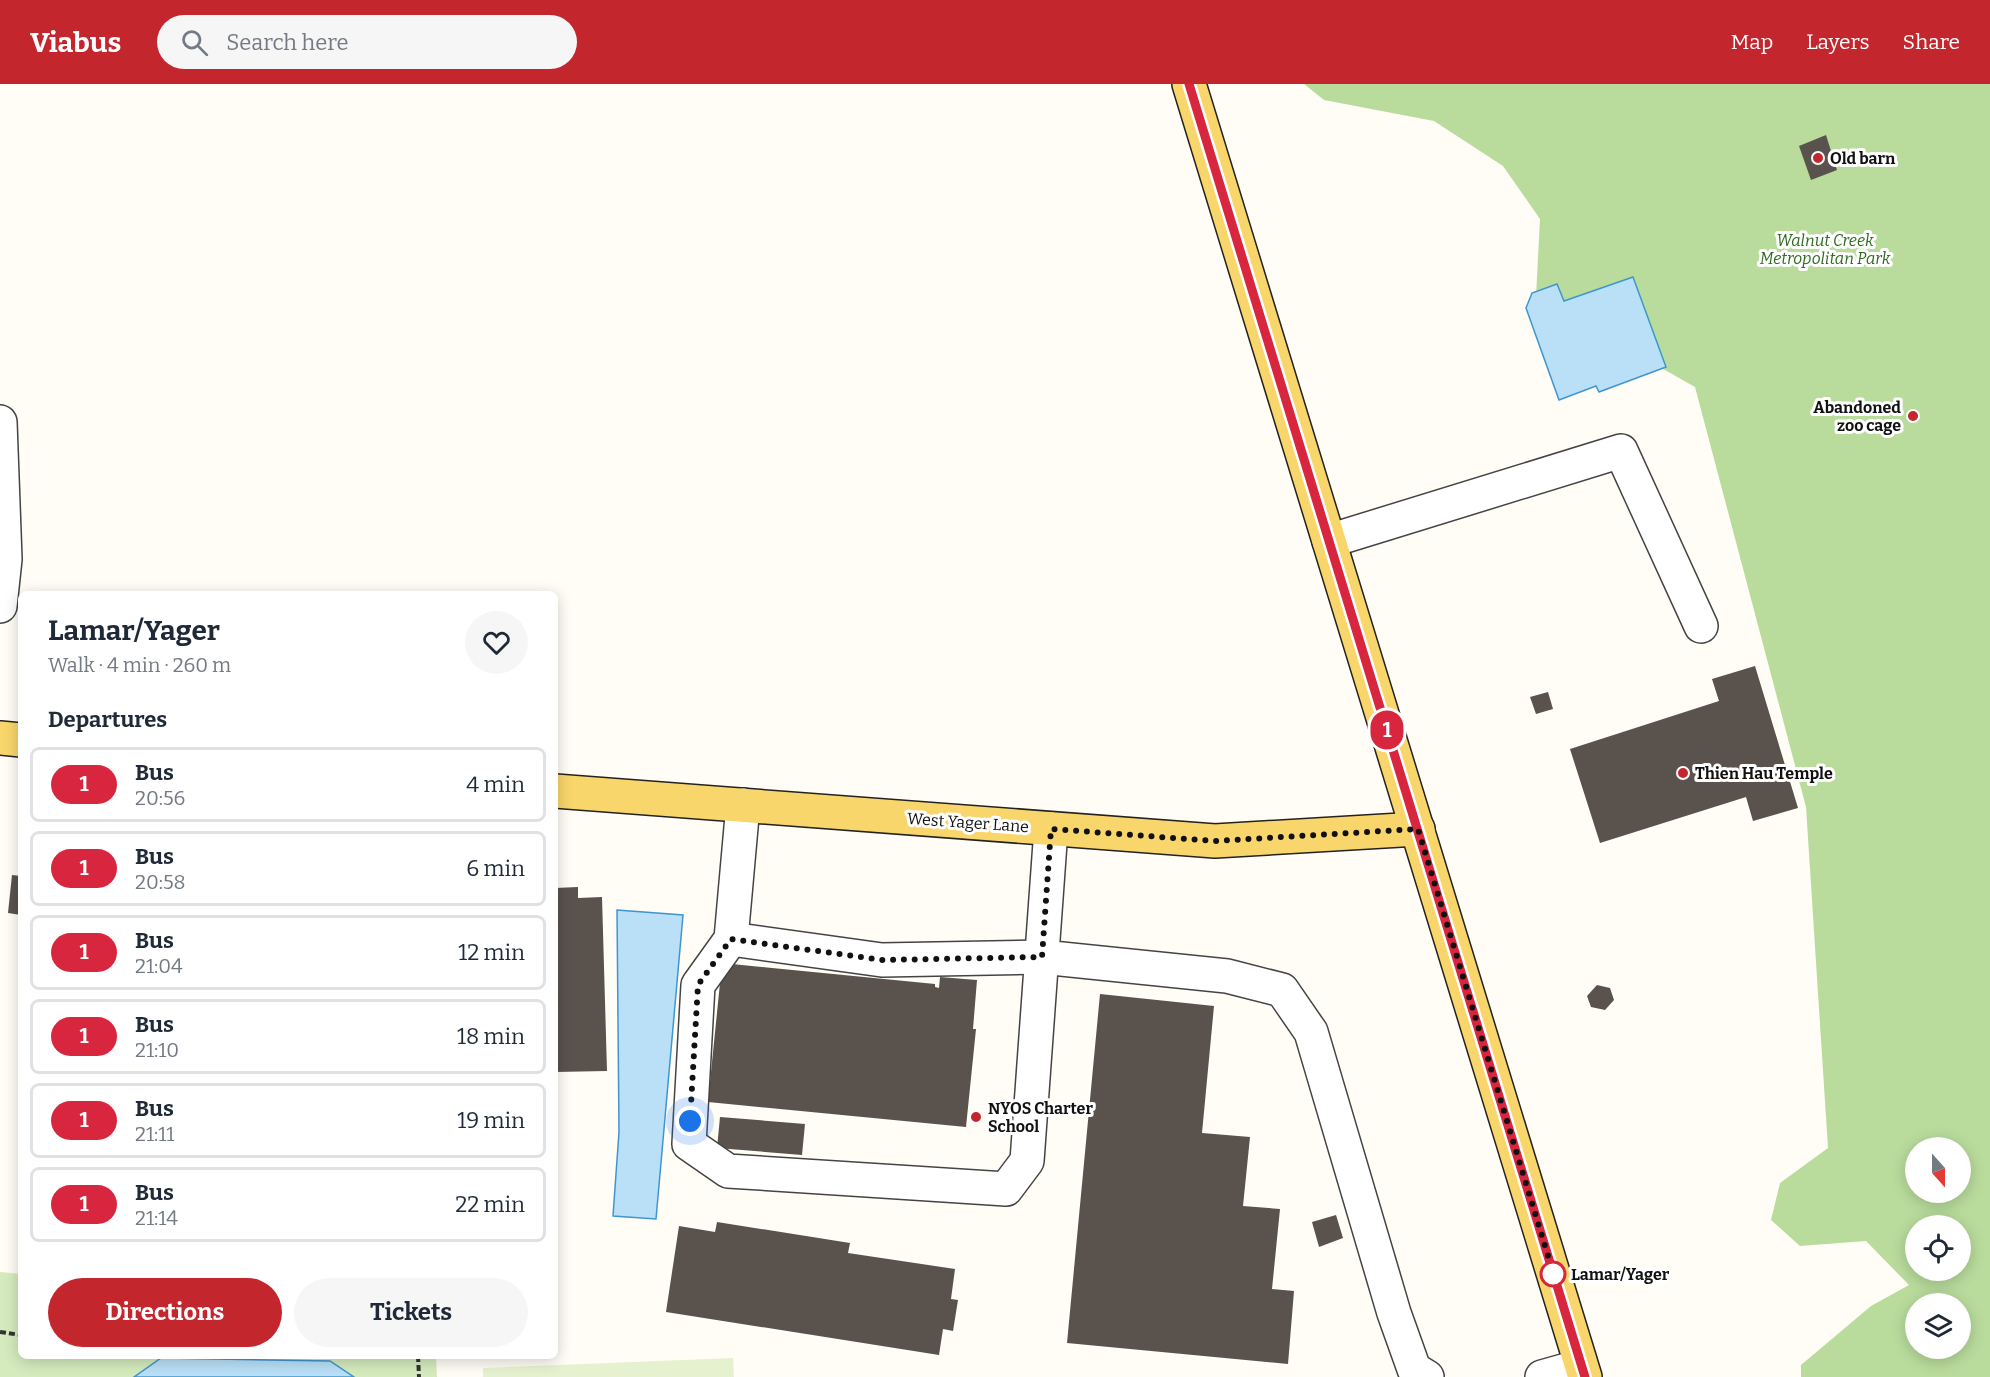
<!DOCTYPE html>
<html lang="en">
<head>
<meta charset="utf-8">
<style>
  body { margin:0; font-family:Bitter,serif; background:#f6f6f7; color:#1f2937; height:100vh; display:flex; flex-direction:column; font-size:22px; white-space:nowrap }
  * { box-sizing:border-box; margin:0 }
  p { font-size:20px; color:#747a83 }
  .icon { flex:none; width:33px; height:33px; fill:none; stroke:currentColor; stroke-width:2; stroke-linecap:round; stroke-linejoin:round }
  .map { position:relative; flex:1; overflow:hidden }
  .sheet { position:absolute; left:18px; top:507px; width:540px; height:768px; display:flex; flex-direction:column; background:#fff; border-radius:9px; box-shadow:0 3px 15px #0003 }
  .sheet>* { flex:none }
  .badge { padding:0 12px; border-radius:20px; font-size:21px; line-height:39px }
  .needle { width:39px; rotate:159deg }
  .tools { position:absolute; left:1905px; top:1053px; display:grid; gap:12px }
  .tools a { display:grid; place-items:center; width:66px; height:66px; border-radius:50%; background:#fff; box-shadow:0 3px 15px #0003; font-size:30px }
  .you { position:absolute; width:30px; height:30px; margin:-15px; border:4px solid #fff; border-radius:50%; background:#1a73e8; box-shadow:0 0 0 9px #1a73e833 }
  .map>.badge { position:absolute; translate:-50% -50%; box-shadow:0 0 0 3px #fff }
  h2 { padding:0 30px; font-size:22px; line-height:54px }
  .round { display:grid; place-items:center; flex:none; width:63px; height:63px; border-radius:32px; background:#f6f6f7 }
  .head { display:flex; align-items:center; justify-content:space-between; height:102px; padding:0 30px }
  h1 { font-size:28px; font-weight:700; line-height:45px }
  .primary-button { display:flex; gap:12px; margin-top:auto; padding:12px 30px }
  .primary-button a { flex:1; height:69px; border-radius:36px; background:#c4262e; color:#fff; font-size:24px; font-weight:700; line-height:69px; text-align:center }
  .primary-button a+a { background:#f6f6f7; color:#1f2937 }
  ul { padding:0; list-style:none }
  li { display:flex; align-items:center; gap:18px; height:75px; margin:0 12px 9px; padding:0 18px; border:3px solid #e0e1e3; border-radius:9px }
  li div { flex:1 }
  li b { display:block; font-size:22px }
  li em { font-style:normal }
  li .badge { min-width:66px; font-weight:700; text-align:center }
  header { display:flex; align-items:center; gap:36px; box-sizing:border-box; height:84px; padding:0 30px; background:#c4262e; color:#fff }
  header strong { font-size:28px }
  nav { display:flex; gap:33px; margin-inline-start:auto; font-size:21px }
  .search { width:420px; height:54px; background:#f6f6f7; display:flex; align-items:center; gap:15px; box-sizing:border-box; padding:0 21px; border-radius:33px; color:#747a83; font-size:22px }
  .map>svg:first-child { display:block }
  .green { fill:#d5ebbd }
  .forest { fill:#b9dc9c; fill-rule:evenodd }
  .pitch { fill:#e6f2cf }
  .water { fill:#b9e0f7; stroke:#3f96cf; stroke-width:1.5 }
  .building { fill:#5a524d }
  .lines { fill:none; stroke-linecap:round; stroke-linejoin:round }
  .minor-casing { stroke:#444; stroke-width:36 }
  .major-casing { stroke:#222; stroke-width:36 }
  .path { stroke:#333; stroke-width:4; stroke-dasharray:6 3; stroke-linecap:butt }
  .minor { stroke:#fff; stroke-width:33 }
  .major { stroke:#f9d66b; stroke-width:33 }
  .line-casing { stroke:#fff; stroke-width:14 }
  .line { stroke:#d7263d; stroke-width:9 }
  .walk { stroke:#111; stroke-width:6; stroke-dasharray:0 10.8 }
  .poi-dot { fill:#c4262e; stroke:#fff; stroke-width:2 }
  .stop-dot { fill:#fff; stroke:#d7263d; stroke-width:3 }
  .labels { text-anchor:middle; stroke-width:6; stroke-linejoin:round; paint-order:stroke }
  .poi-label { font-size:16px; font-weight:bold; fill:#111; stroke:#fff; text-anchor:start }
  .park-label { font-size:16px; font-style:italic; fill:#2f6b1f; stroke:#fff }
  .street-label { font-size:16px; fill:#111; stroke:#fff }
  .stop-label { font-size:16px; font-weight:bold; fill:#111; stroke:#fff; text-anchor:start }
</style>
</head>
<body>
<header>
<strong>Viabus</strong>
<div class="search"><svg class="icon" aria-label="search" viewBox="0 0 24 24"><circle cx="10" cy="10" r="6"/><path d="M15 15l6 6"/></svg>Search here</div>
<nav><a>Map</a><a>Layers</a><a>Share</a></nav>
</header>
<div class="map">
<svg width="1990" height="1293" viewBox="0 0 1990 1293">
  <rect width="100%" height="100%" fill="#fffdf5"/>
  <path class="green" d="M0,1188L21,1190V1272H436L437,1293H0Z"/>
  <path class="forest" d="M1304,0H1990V1293H1801V1281L1871,1222L1909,1201L1866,1157L1800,1162L1771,1136L1780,1099L1828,1064L1806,723L1695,303L1536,213L1540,135L1503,82L1434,37L1324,16ZM1916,1064H1960V1108H1916ZM1916,1142H1960V1186H1916ZM1916,1220H1960V1264H1916Z"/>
  <path class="pitch" d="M733,1274L734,1293H483V1284Z"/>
  <g class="water">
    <path d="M1633,193L1666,283L1599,308L1596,302L1559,316L1526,224L1532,209L1557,200L1564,217Z"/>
    <path d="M617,826L683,831L656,1135L613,1132L619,1048Z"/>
    <path d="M161,1274L330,1277L354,1293H134Z"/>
  </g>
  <g class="building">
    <path d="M1826,51L1837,86L1811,96L1799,62Z"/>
    <path d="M1755,582L1798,724L1753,737L1746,713L1600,759L1570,665L1719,617L1712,595Z"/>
    <path d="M1548,608L1553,625L1536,630L1530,613Z"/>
    <path d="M12,791L21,792V831L8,829Z"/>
    <path d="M578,803V814L602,813L607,987L555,988V804Z"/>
    <path d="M722,879L935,900V903L939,904L940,893L977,896L973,945H976L966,1043L708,1018Z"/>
    <path d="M1597,901L1610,904L1614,916L1605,926L1591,923L1587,912Z"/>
    <path d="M1100,910L1214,922L1202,1049L1250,1053L1243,1122L1280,1125L1272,1205L1294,1207L1288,1280L1067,1259Z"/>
    <path d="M720,1033L805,1040L802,1071L717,1064Z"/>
    <path d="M1336,1131L1343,1154L1319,1163L1312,1138Z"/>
    <path d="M717,1138L850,1159L848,1169L955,1185L951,1215L958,1216L953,1247L943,1245L939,1271L666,1228L679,1142L715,1148Z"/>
  </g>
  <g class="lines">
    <defs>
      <g id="minor">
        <path d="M0,338L5,475L0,522"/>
        <path d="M1329,457L1621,367L1701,542"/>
        <path d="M743,721L731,855L698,901L689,1060L728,1087L1006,1105L1027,1077L1051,745"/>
        <path d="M731,855L882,876L1042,873L1227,892L1282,906L1311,948L1394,1229L1414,1285L1427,1293"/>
        <path d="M1542,1293L1581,1282"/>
      </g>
      <g id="major">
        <path d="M1189,0L1585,1293"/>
        <path d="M0,654L21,656"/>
        <path d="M555,707L1215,757L1418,745"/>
      </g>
    </defs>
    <use href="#minor" class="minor-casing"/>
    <use href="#major" class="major-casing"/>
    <g class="path">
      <path d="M0,1248L21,1251"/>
      <path d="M418,1272L419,1293"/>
    </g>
    <use href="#minor" class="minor"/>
    <use href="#major" class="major"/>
  </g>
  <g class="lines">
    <defs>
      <path id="line" d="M1189,0L1585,1293"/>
    </defs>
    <use href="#line" class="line-casing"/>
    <use href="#line" class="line"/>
    <path class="walk" d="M690,1037L698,901L731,855L882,876L1042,873L1051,745L1215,757L1418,745L1556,1198L1553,1190"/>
  </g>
  <g class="poi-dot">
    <circle cx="1818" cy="74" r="6"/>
    <circle cx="1913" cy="332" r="6"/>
    <circle cx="1683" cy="689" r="6"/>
    <circle cx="976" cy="1033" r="6"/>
  </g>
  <circle class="stop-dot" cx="1553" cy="1190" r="12"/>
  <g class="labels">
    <g class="poi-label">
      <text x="1830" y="80">Old barn</text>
      <text x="1901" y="329" text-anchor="end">Abandoned<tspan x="1901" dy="18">zoo cage</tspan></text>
      <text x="1695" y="695">Thien Hau Temple</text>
      <text x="988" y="1030">NYOS Charter<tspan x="988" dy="18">School</tspan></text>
    </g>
    <g class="park-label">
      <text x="1825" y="162">Walnut Creek<tspan x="1825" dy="18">Metropolitan Park</tspan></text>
    </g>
    <g class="street-label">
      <text transform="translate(968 738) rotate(4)" y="6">West Yager Lane</text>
    </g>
    <g class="stop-label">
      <text x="1571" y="1196">Lamar/Yager</text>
    </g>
  </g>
</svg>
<div class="tools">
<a><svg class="needle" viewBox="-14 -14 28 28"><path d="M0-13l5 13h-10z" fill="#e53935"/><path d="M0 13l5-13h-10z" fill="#747a83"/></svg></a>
<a><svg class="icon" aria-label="locate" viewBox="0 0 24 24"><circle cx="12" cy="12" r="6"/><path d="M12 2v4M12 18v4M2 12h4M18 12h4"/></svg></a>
<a><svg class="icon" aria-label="layers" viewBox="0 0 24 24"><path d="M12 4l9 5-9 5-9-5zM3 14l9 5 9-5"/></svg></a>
</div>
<div class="you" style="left:690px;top:1037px"></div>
<b class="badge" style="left:1387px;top:646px;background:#d7263d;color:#fff">1</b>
<section class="sheet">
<div class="head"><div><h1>Lamar/Yager</h1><p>Walk · 4 min · 260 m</p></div><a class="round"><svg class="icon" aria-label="heart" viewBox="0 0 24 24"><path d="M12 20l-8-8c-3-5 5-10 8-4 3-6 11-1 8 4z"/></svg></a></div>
<h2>Departures</h2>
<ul>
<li><span class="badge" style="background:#d7263d;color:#fff">1</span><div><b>Bus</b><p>20:56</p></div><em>4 min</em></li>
<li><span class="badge" style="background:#d7263d;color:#fff">1</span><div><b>Bus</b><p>20:58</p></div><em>6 min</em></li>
<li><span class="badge" style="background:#d7263d;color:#fff">1</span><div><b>Bus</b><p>21:04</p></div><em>12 min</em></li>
<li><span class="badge" style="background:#d7263d;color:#fff">1</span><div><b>Bus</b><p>21:10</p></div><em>18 min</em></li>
<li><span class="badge" style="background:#d7263d;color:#fff">1</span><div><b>Bus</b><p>21:11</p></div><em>19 min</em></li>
<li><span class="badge" style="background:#d7263d;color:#fff">1</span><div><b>Bus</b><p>21:14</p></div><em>22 min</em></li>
</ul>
<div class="primary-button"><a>Directions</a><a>Tickets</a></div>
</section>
</div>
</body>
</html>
